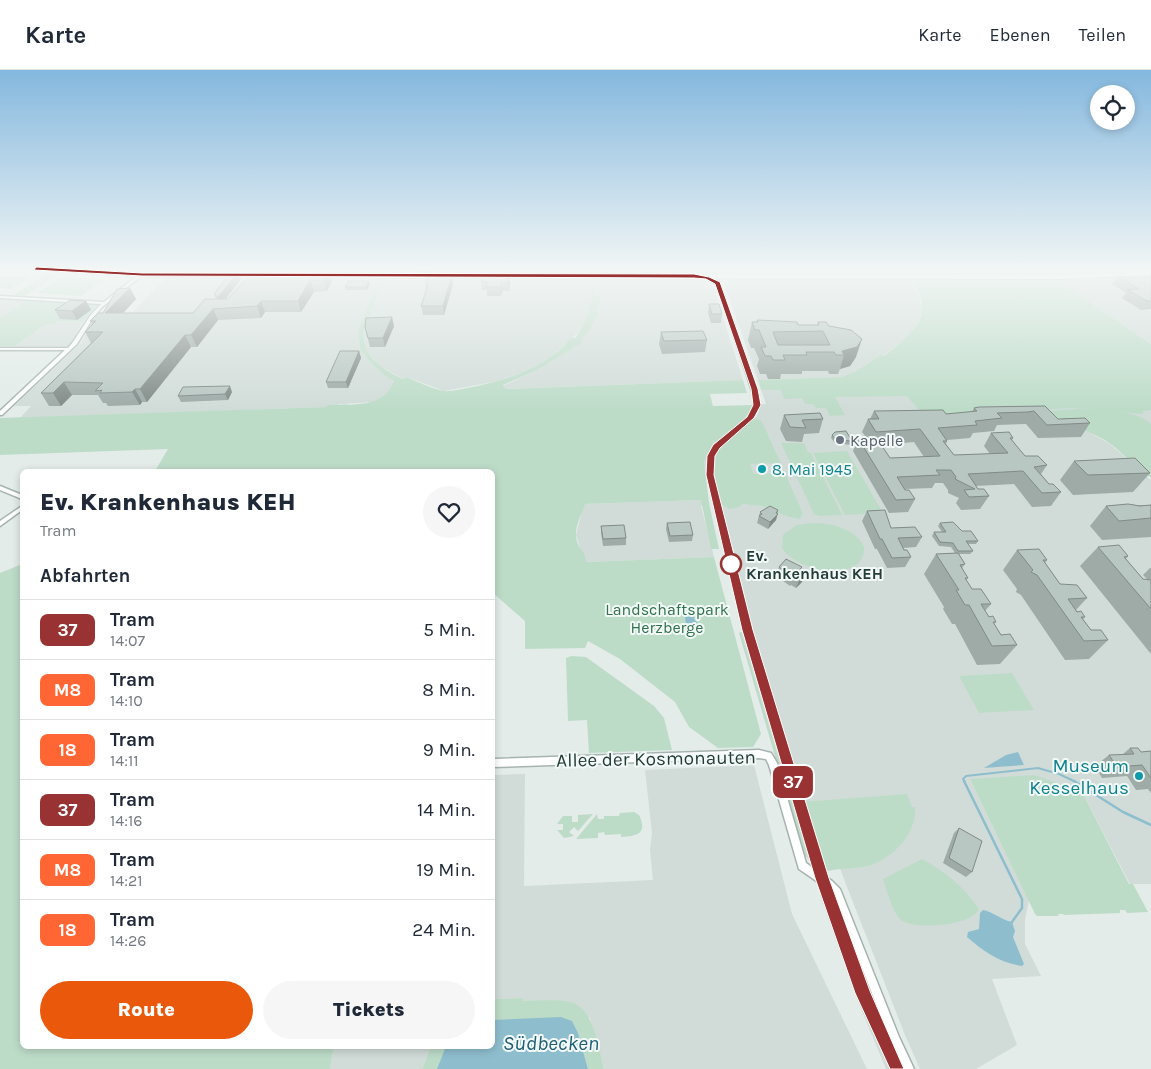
<!DOCTYPE html>
<html lang="de">
<head>
<meta charset="utf-8">
<style>
  body { margin:0; font-family:Karla,sans-serif; background:#f6f6f7; color:#1f2937; height:100vh; display:flex; flex-direction:column; font-size:19px; white-space:nowrap }
  * { box-sizing:border-box; margin:0 }
  p { font-size:16px; color:#747a83 }
  .icon { flex:none; width:28px; height:28px; fill:none; stroke:currentColor; stroke-width:2; stroke-linecap:round; stroke-linejoin:round }
  .map { position:relative; flex:1; overflow:hidden }
  .sheet { position:absolute; left:20px; top:399px; width:475px; height:580px; display:flex; flex-direction:column; background:#fff; border-radius:8px; box-shadow:0 2px 8px #0003 }
  .sheet>* { flex:none }
  .badge { padding:0 10px; border-radius:8px; font-size:18px; line-height:32px }
  .controls { position:absolute; left:1090px; top:15px; display:grid; gap:10px }
  .controls a { display:grid; place-items:center; width:45px; height:45px; border-radius:50%; background:#fff; box-shadow:0 2px 8px #0003; font-size:25px }
  .map>.badge { position:absolute; translate:-50% -50%; box-shadow:0 0 0 2px #fff }
  h2 { padding:0 20px; font-size:19px; line-height:45px }
  .round { display:grid; place-items:center; flex:none; width:52px; height:52px; border-radius:26px; background:#f6f6f7 }
  .summary { display:flex; align-items:center; justify-content:space-between; height:85px; padding:0 20px }
  h1 { font-size:24px; font-weight:800; line-height:38px }
  .button { display:flex; gap:10px; margin-top:auto; padding:10px 20px }
  .button a { flex:1; height:58px; border-radius:30px; background:#ea580c; color:#fff; font-size:20px; font-weight:800; line-height:58px; text-align:center }
  .button a+a { background:#f6f6f7; color:#1f2937 }
  ul { padding:0; list-style:none }
  li { display:flex; align-items:center; gap:15px; height:60px; padding:0 20px; border-top:1px solid #e0e1e3 }
  li div { flex:1 }
  li b { display:block; font-size:19px }
  li em { font-style:normal }
  li .badge { min-width:55px; font-weight:700; text-align:center }
  header { display:flex; align-items:center; gap:30px; box-sizing:border-box; height:70px; padding:0 25px; background:#fff; border-bottom:1px solid #e0e1e3 }
  header strong { font-size:24px }
  nav { display:flex; gap:28px; margin-inline-start:auto; font-size:18px }
  .map>svg:first-child { display:block }
  .built { fill:#d1dcd8 }
  .green { fill:#bddcc8 }
  .water { fill:#8ebece }
  .lines { fill:none; stroke-linecap:round; stroke-linejoin:round }
  .stream-far1 { stroke:#8ebece; stroke-width:2 }
  .stream { stroke:#8ebece; stroke-width:2.5 }
  .street-casing { stroke:#a6b4b0; stroke-width:3 }
  .secondary-casing { stroke:#a2b7b2; stroke-width:2 }
  .street { fill:#fff; fill-rule:evenodd }
  .secondary { fill:#fff; fill-rule:evenodd }
  .tram-far1 { stroke:#5e7873; stroke-width:1 }
  .tram { stroke:#5e7873; stroke-width:2 }
  .wall { fill:#9eaba7; fill-rule:evenodd }
  .shaded-wall { fill:#818b88 }
  .building { fill:#b8c7c2; stroke:#818b88; fill-rule:evenodd }
  .line { fill:#933; stroke:#fff }
  .worship-dot { fill:#6b7280; stroke:#f3f9f7; stroke-width:2 }
  .culture-dot { fill:#0f9aa8; stroke:#f3f9f7; stroke-width:2 }
  .stop-dot { fill:#fff; stroke:#933; stroke-width:2.5 }
  .labels { text-anchor:middle; stroke-width:4; stroke-linejoin:round; paint-order:stroke }
  .worship-label { font-size:16px; fill:#5b616d; stroke:#f3f9f7; text-anchor:start }
  .culture-label { font-size:16px; fill:#0d838f; stroke:#f3f9f7; text-anchor:start }
  .stop-label { font-size:16px; font-weight:bold; fill:#243d38; stroke:#f3f9f7; text-anchor:start }
  .park-label { font-size:16px; fill:#30714f; stroke:#f3f9f7 }
  .near-street-label { font-size:19px; fill:#243d38; stroke:#f3f9f7 }
  .near-culture-label { font-size:19px; fill:#0d838f; stroke:#f3f9f7; text-anchor:end }
  .near-water-label { font-size:21px; font-style:italic; fill:#215f76; stroke:#f3f9f7 }
</style>
</head>
<body>
<header>
<strong>Karte</strong>
<nav><a>Karte</a><a>Ebenen</a><a>Teilen</a></nav>
</header>
<div class="map">
<svg width="1151" height="999" viewBox="0 0 1151 999">
  <rect width="100%" height="100%" fill="#e3ece9"/>
  <g class="built">
    <path d="M305,199H468L467,203H303Z"/>
    <path d="M479,199H591V203H478Z"/>
    <path d="M596,199H705L698,202L687,203H595Z"/>
    <path d="M719,199H903L907,203H727Z"/>
    <path d="M1151,206V274L1057,210L1090,209Z"/>
    <path d="M166,208L378,209L358,261L361,281L372,294L385,306L394,311L391,319L383,328L373,332L327,335V337L20,348L31,336H14L81,273L93,251L130,245Z"/>
    <path d="M384,209H592L593,227L588,249L579,262L546,291L525,302L498,311L444,321L407,307L403,309L396,305L378,295L366,280L363,266L364,260Z"/>
    <path d="M595,209H686L699,210L707,213L714,219L743,310L504,319L503,316L537,300L582,272L580,271L599,243H594L598,232Z"/>
    <path d="M729,209H908L919,226L922,240L917,256L907,268L883,286L880,285L858,300L841,307L758,310L725,216L726,211Z"/>
    <path d="M0,229L26,231L0,248Z"/>
    <path d="M59,251L83,252L69,276H15L46,254H54Z"/>
    <path d="M948,313L1151,330V360L1080,357L1110,374L1151,410V814H1130L1082,722L970,709L1029,830L1025,850V874L1041,906L992,909L1017,975L976,999H920L905,965L840,799L826,801L753,561L733,477L730,476L718,432H720L752,352L758,344L761,334H766L761,320Z"/>
    <path d="M753,332L757,341L752,349L722,373L713,388L712,407L705,408L704,392L709,378L718,368L745,349Z"/>
    <path d="M701,430L703,435L701,436L714,487L585,492L576,465L584,434Z"/>
    <path d="M741,562H750L821,797L809,790Z"/>
    <path d="M754,695L792,844L867,999H604L590,948L563,931H522V928L493,929V705L525,704L524,816L653,810L650,780L652,763L645,700Z"/>
    <path d="M820,825L832,831L867,927L899,999H886L855,924Z"/>
    <path d="M334,976H431L422,999H330Z"/>
  </g>
  <g class="green">
    <path d="M48,203L59,204L25,226L13,225Z"/>
    <path d="M0,207L28,208L11,219L0,218Z"/>
    <path d="M61,207L104,210L81,226L37,223Z"/>
    <path d="M378,209H384L364,260C361,286 382,299 403,309L407,307C418,312 430,318 443,321C453,322 464,318 473,317C511,309 546,298 571,268H575C590,248 593,233 592,209H595L596,224H599L600,232L595,242L599,243L590,259L581,270L583,272L537,300L503,315L505,319L743,310L747,323L710,324L713,336L753,335L745,349L713,373L704,392L709,433L719,479H711L701,430L585,434C581,447 572,460 578,474C582,482 585,482 586,492L714,487L761,664L753,677L718,678L689,657L675,632L620,589L588,571L585,578L525,579V551L493,523L492,401H155L168,379L0,385V348L326,337L327,335C352,334 384,339 394,311L385,306L372,294L361,281L358,267V261Z"/>
    <path d="M908,209L1057,210L1151,274V340L1143,341V344L1072,338L924,346L907,326L835,327L845,345L830,346L826,338H816L813,334H805L802,328L784,329L781,320H761L758,310L841,307L858,300L880,285L884,286C910,265 941,244 908,209Z"/>
    <path d="M26,231L97,235L83,252L59,251L54,254H46L15,276H0V248Z"/>
    <path d="M1078,339C1100,341 1134,338 1151,354V407C1140,404 1123,383 1112,375C1092,360 1066,356 1046,341Z"/>
    <path d="M752,349L761,350L781,393L750,394L754,404L785,403L803,444L799,449L786,446L763,436L742,434L739,437L729,439L718,432C705,379 714,382 752,349Z"/>
    <path d="M781,373H804L808,382L811,383L842,445L819,446L814,444Z"/>
    <path d="M847,381L883,443L845,445L813,383Z"/>
    <path d="M812,453C831,453 855,458 864,477C866,514 797,503 782,478L783,465L797,455Z"/>
    <path d="M22,494V976H334L330,999H0V503Z"/>
    <path d="M741,562L809,790L803,782L739,563Z"/>
    <path d="M571,586L586,587L654,636L664,648L672,680L589,683L587,650L568,651L566,588Z"/>
    <path d="M1012,603L1034,640L979,643L959,606Z"/>
    <path d="M1034,705L1082,722L1129,814H1133L1148,842L1127,843L1125,840H1120V843L1064,845L1063,844H1058L1059,846H1037L1035,844L970,709Z"/>
    <path d="M907,724L912,737H915C917,763 894,787 871,795C861,798 851,798 841,799C834,799 828,802 822,800L801,732Z"/>
    <path d="M634,742L639,745C648,764 637,766 621,767V764L605,765L604,762L598,763V768L576,769L597,744L598,749H604V746H619L620,743Z"/>
    <path d="M593,744L578,761L574,757L569,762L574,766L564,768L557,760H563V754H557L563,746H572V752H578V745Z"/>
    <path d="M922,789C945,801 965,818 979,839C973,856 911,861 900,849C891,839 887,821 883,809Z"/>
    <path d="M832,831L840,837L883,951L878,952Z"/>
    <path d="M523,928V931C538,931 555,929 570,932C595,938 598,978 604,999H588L578,963L515,999H422L431,976H492L493,929Z"/>
  </g>
  <g class="water">
    <path d="M686,536L695,537L694,549L701,557V564L694,565L687,563L685,547L676,538Z"/>
    <path d="M1018,682L1024,695L984,698L1006,685Z"/>
    <path d="M983,840C994,842 1001,850 1012,852L1015,861L1013,867L1024,894L1022,896C1000,893 983,881 967,867L968,862L979,859L980,843Z"/>
    <path d="M561,947L572,951L578,963L588,999H437L446,976H492L493,950Z"/>
  </g>
  <g class="lines">
    <path class="stream-far1" d="M965,712L963,709L966,706L1038,698L1059,704L1076,712"/>
    <g class="stream">
      <path d="M964,711L1022,829V838L1012,852"/>
      <path d="M1074,711L1123,742L1151,755"/>
    </g>
    <defs>
      <g id="street">
        <path d="M146,199H150L102,237L93,248L77,274L2,345H0V341L65,280H0V278H68L73,272L90,246L101,234L0,228V226L104,232Z"/>
        <path d="M1041,199H1045L1055,206L1052,207Z"/>
        <path d="M714,205L717,206L757,324V325H755L753,324Z"/>
        <path d="M0,416L22,425V429L0,420Z"/>
        <path d="M22,436V440L0,456V451Z"/>
        <path d="M759,680L771,683L777,693L806,793L832,811L840,819L899,967L914,999H903L890,970L834,825L825,817L799,799L769,695L766,689L759,688L492,697V689Z"/>
      </g>
      <g id="secondary">
        <path d="M25,199H53L147,203L259,204L262,206L259,208L147,207L27,201Z"/>
        <path d="M1151,201V205L1064,209L319,208L316,206L319,204L1064,205Z"/>
      </g>
    </defs>
    <use href="#street" class="street-casing"/>
    <use href="#secondary" class="secondary-casing"/>
    <use href="#street" class="street"/>
    <use href="#secondary" class="secondary"/>
    <g class="tram-far1">
      <path d="M17,199L141,206H262"/>
      <path d="M714,199L757,329C749,368 712,360 710,405L747,553L794,712"/>
      <path d="M317,206L694,207L709,209L718,217"/>
    </g>
    <path class="tram" d="M793,711C823,809 856,905 896,999"/>
  </g>
  <g class="wall">
    <path d="M409,199H436L435,202H409Z"/>
    <path d="M239,202L241,209L226,229H228L264,202L332,211L327,221L314,222L301,242H265L261,248L218,250L197,277H191L147,332H142L140,335L108,336L106,333H103L98,325H72L61,336H49L41,323L91,273L85,262L92,254L90,251L103,243L130,218L136,229L123,243H193L216,229L214,224Z"/>
    <path d="M509,206L510,214L509,221H502L501,226H487V220H482L481,212Z"/>
    <path d="M1118,206L1133,208L1151,207V239L1141,240L1122,228L1126,223L1112,214Z"/>
    <path d="M370,213L367,220H346L345,217Z"/>
    <path d="M425,213L453,214L444,245H423L421,236L427,220Z"/>
    <path d="M86,231L91,240L77,250L60,249L55,240Z"/>
    <path d="M709,234L722,244L721,253H711L708,243Z"/>
    <path d="M757,250L798,255H817L818,252L829,256L856,287L850,296L840,299L838,304H829L828,301H802V304H781L780,309H768L766,304H760L757,296L759,289L754,278H751L748,270L752,252H756Z"/>
    <path d="M394,256L385,277H370L365,257Z"/>
    <path d="M661,262L707,270L705,282L662,284L659,274Z"/>
    <path d="M359,281L361,288L348,318H328L326,312Z"/>
    <path d="M232,322L228,330L181,332L178,326Z"/>
    <path d="M1045,336L1058,349L1090,353L1081,367L1038,368L1026,354L997,355L994,361L973,363L970,368L947,370V371L946,374L954,385L990,384L984,376L991,363L1013,368L1012,370L1025,386L1047,395L1041,404L1049,414L1061,422L1051,436L1032,437L1014,414L976,416L978,419L989,426L980,439L961,440L956,433L959,428L948,423V420L943,413H935L932,418L905,419L915,429L908,442L889,443L853,381L858,368L866,367L862,362L868,349H870L874,341L946,344L972,342L974,338ZM914,372L924,387L890,388L881,375Z"/>
    <path d="M784,345L823,349L819,363L804,364L802,372L786,371L780,359Z"/>
    <path d="M832,365L852,371L851,375L835,373L831,368Z"/>
    <path d="M1074,391L1150,403L1133,422L1073,425L1060,410Z"/>
    <path d="M1151,435V467L1102,470L1090,456L1106,436Z"/>
    <path d="M867,441L891,458L922,467L916,477L903,478L911,487L905,497L887,498L877,479H875L862,451Z"/>
    <path d="M760,442L778,444L776,450L768,459L757,453Z"/>
    <path d="M667,453L693,465L692,471L669,472L666,459Z"/>
    <path d="M940,453L962,461L978,471L976,474H968L973,481L970,484H959L965,494L962,498L968,508L966,510L972,519L991,534L985,541L989,547L996,552L994,554L1001,565L1017,575L1000,594L977,595L955,554H952L943,539L944,537L924,504L936,484L955,483L951,477L939,476L932,466L934,462H942L938,456Z"/>
    <path d="M601,456L626,468V475L603,476L601,462Z"/>
    <path d="M1098,477L1128,486L1126,489L1143,509L1148,510L1143,505L1150,498H1151V584L1080,496Z"/>
    <path d="M1017,480L1047,490L1045,493L1060,514L1087,528L1076,540L1085,547L1083,549L1091,560L1108,570L1089,589L1065,590L1021,525L1016,522L1017,519L1003,500Z"/>
    <path d="M779,497H802L801,499L806,502L802,512L796,518L791,515L790,516L776,506Z"/>
    <path d="M1130,678L1141,682L1151,681V723L1148,719L1136,720L1127,706L1102,708L1095,696L1109,685H1122Z"/>
    <path d="M959,758L972,802L966,807L943,793L954,763Z"/>
  </g>
  <g class="shaded-wall">
    <path d="M329,200L332,211L327,221L324,210Z"/>
    <path d="M239,202L241,209L221,234L218,227Z"/>
    <path d="M452,205L453,214L444,245L443,236Z"/>
    <path d="M509,206L510,214L509,221L508,212Z"/>
    <path d="M310,210L314,222L301,242L298,231Z"/>
    <path d="M369,211L370,213L367,220L366,217Z"/>
    <path d="M501,212L502,221L501,226Z"/>
    <path d="M130,218L136,229L112,255L105,243Z"/>
    <path d="M86,231L91,240L77,250L72,241Z"/>
    <path d="M261,231L265,242L261,248L257,236Z"/>
    <path d="M213,239L218,250L197,277L191,265Z"/>
    <path d="M392,247L394,256L385,277L383,268Z"/>
    <path d="M185,265L191,277L147,332L140,319Z"/>
    <path d="M862,269L856,287L850,296L840,299L844,285L842,281Z"/>
    <path d="M359,281L361,288L348,318L346,312Z"/>
    <path d="M64,312L72,325L61,336L53,323Z"/>
    <path d="M230,316L232,322L228,330L225,324Z"/>
    <path d="M135,319L142,332L140,335L132,322Z"/>
    <path d="M778,440L776,450L768,459L770,452Z"/>
    <path d="M806,502L802,512L796,518L800,508Z"/>
  </g>
  <g class="building">
    <path d="M266,200H329L324,210H310L298,231H261L257,236L213,239L191,265H185L140,319H135L132,322L100,323L102,320L95,321L103,313L64,312L53,323H41L103,262H85L96,251H90L98,243H103L117,219L130,218L105,243H193L205,229H228L252,202H264Z"/>
    <path d="M231,202H239L218,227L214,224Z"/>
    <path d="M429,205H452L443,236H421L428,215L425,213Z"/>
    <path d="M483,205L509,206L508,212H501V217H486L487,212H481Z"/>
    <path d="M1118,206L1133,208L1151,207V231H1147L1128,220L1139,219Z"/>
    <path d="M348,211H369L366,217H345Z"/>
    <path d="M70,230L86,231L72,241L55,240Z"/>
    <path d="M709,234H719L722,244H712Z"/>
    <path d="M392,247L383,268H368L365,257L366,248Z"/>
    <path d="M757,250L797,252L798,255H819L818,252H826L829,256L851,260L862,269L857,277L842,281L844,285H836L834,282H806L807,285H783L785,290H773L771,286H765L761,277H766L759,260H755L752,252H758ZM823,261L830,275H778L773,262Z"/>
    <path d="M703,261L707,270L664,271L661,262Z"/>
    <path d="M340,281H359L346,312H326Z"/>
    <path d="M230,316L225,324L178,326L183,317Z"/>
    <path d="M1045,336L1058,349L1085,348L1090,353L1047,355L1034,341L1028,342L997,343L1002,348L975,351L977,355L938,358L947,371H943L954,385L1008,383L991,363L1009,362L1013,368H1010L1025,386H1038L1047,395L1034,397L1049,414H1053L1061,422L1042,423L1023,401L968,404L978,419H984L989,426L969,427L964,420L975,419L955,409L956,407L951,400H936L940,405L897,407L905,420H909L915,429L896,430L858,368L876,367L890,388L940,386L920,359L876,362L868,349H879L874,341L943,340L946,344L977,341L974,338L979,337Z"/>
    <path d="M820,343L823,349L802,350L806,358L790,357L784,345Z"/>
    <path d="M846,361L852,371L836,370L832,365L835,362Z"/>
    <path d="M1135,388L1150,403L1088,405L1074,391Z"/>
    <path d="M1128,434L1140,436L1151,435V448L1119,451L1106,436Z"/>
    <path d="M770,436L778,440L776,443L778,444L770,452L759,446L762,444L760,442Z"/>
    <path d="M885,440L891,458L915,457L922,467L898,468L904,480H907L911,487L892,488L882,469H880L867,441Z"/>
    <path d="M690,452L693,465L670,466L667,453Z"/>
    <path d="M953,452L962,461H971L978,471H966L973,481H958L953,473L940,472L934,462H946L940,453Z"/>
    <path d="M624,455L626,468L603,469L601,456Z"/>
    <path d="M1119,475L1128,486L1124,487L1143,509L1151,510V539L1098,477Z"/>
    <path d="M1039,479L1047,490H1043L1060,514L1077,515L1087,528L1068,529L1077,542L1081,541L1085,547H1081L1091,560H1101L1108,570L1084,571L1037,505L1031,502L1033,500L1017,480Z"/>
    <path d="M958,483L965,494L960,495L968,508H965L972,519H981L991,534H981L989,547L993,546L996,552H993L1001,565L1010,564L1017,575L992,576L969,535H965L956,520H959L936,484Z"/>
    <path d="M786,489L802,497L800,499L806,502L800,508L795,505L794,507L779,497Z"/>
    <path d="M1130,678H1138L1141,682L1151,681V708L1142,695L1117,697L1109,685L1134,684Z"/>
    <path d="M959,758L982,771L972,802L949,788Z"/>
  </g>
  <linearGradient id="sky" x2="0" y2="1"><stop stop-color="#84b8de"/><stop offset="0.59" stop-color="#f2f6f5"/><stop offset="1" stop-color="#f2f6f5" stop-opacity="0"/></linearGradient>
  <rect width="1151" height="339" fill="url(#sky)"/>
  <path class="line" d="M36,197L142,203L694,204L709,207L720,212L758,319L761,335L754,348L720,378L715,386L714,405L753,560L829,808L870,921L904,999H890L855,923L815,808L742,560L706,405L707,386L713,375L747,347L753,335L751,319L715,214L706,209L694,208L142,206L34,200Z"/>
  <circle class="worship-dot" cx="840" cy="370" r="5"/>
  <g class="culture-dot">
    <circle cx="762" cy="399" r="5"/>
    <circle cx="1139" cy="706" r="5"/>
  </g>
  <circle class="stop-dot" cx="731" cy="494" r="10"/>
  <g class="labels">
    <g class="worship-label">
      <text x="850" y="376">Kapelle</text>
    </g>
    <g class="culture-label">
      <text x="772" y="405">8. Mai 1945</text>
    </g>
    <g class="stop-label">
      <text x="746" y="491">Ev.<tspan x="746" dy="18">Krankenhaus KEH</tspan></text>
    </g>
    <g class="park-label">
      <text x="667" y="545">Landschaftspark<tspan x="667" dy="18">Herzberge</tspan></text>
    </g>
    <g class="near-street-label">
      <text transform="translate(656 688) rotate(-1)" y="7">Allee der Kosmonauten</text>
    </g>
    <g class="near-culture-label">
      <text x="1129" y="702">Museum<tspan x="1129" dy="22">Kesselhaus</tspan></text>
    </g>
    <g class="near-water-label">
      <text x="551" y="980">Südbecken</text>
    </g>
  </g>
</svg>
<div class="controls">
<a><svg class="icon" aria-label="locate" viewBox="0 0 24 24"><circle cx="12" cy="12" r="6"/><path d="M12 2v4M12 18v4M2 12h4M18 12h4"/></svg></a>
</div>
<b class="badge" style="left:793px;top:712px;background:#933;color:#fff">37</b>
<section class="sheet">
<div class="summary"><div><h1>Ev. Krankenhaus KEH</h1><p>Tram</p></div><a class="round"><svg class="icon" aria-label="heart" viewBox="0 0 24 24"><path d="M12 20l-8-8c-3-5 5-10 8-4 3-6 11-1 8 4z"/></svg></a></div>
<h2>Abfahrten</h2>
<ul>
<li><span class="badge" style="background:#933;color:#fff">37</span><div><b>Tram</b><p>14:07</p></div><em>5 Min.</em></li>
<li><span class="badge" style="background:#f63;color:#fff">M8</span><div><b>Tram</b><p>14:10</p></div><em>8 Min.</em></li>
<li><span class="badge" style="background:#f63;color:#fff">18</span><div><b>Tram</b><p>14:11</p></div><em>9 Min.</em></li>
<li><span class="badge" style="background:#933;color:#fff">37</span><div><b>Tram</b><p>14:16</p></div><em>14 Min.</em></li>
<li><span class="badge" style="background:#f63;color:#fff">M8</span><div><b>Tram</b><p>14:21</p></div><em>19 Min.</em></li>
<li><span class="badge" style="background:#f63;color:#fff">18</span><div><b>Tram</b><p>14:26</p></div><em>24 Min.</em></li>
</ul>
<div class="button"><a>Route</a><a>Tickets</a></div>
</section>
</div>
</body>
</html>
